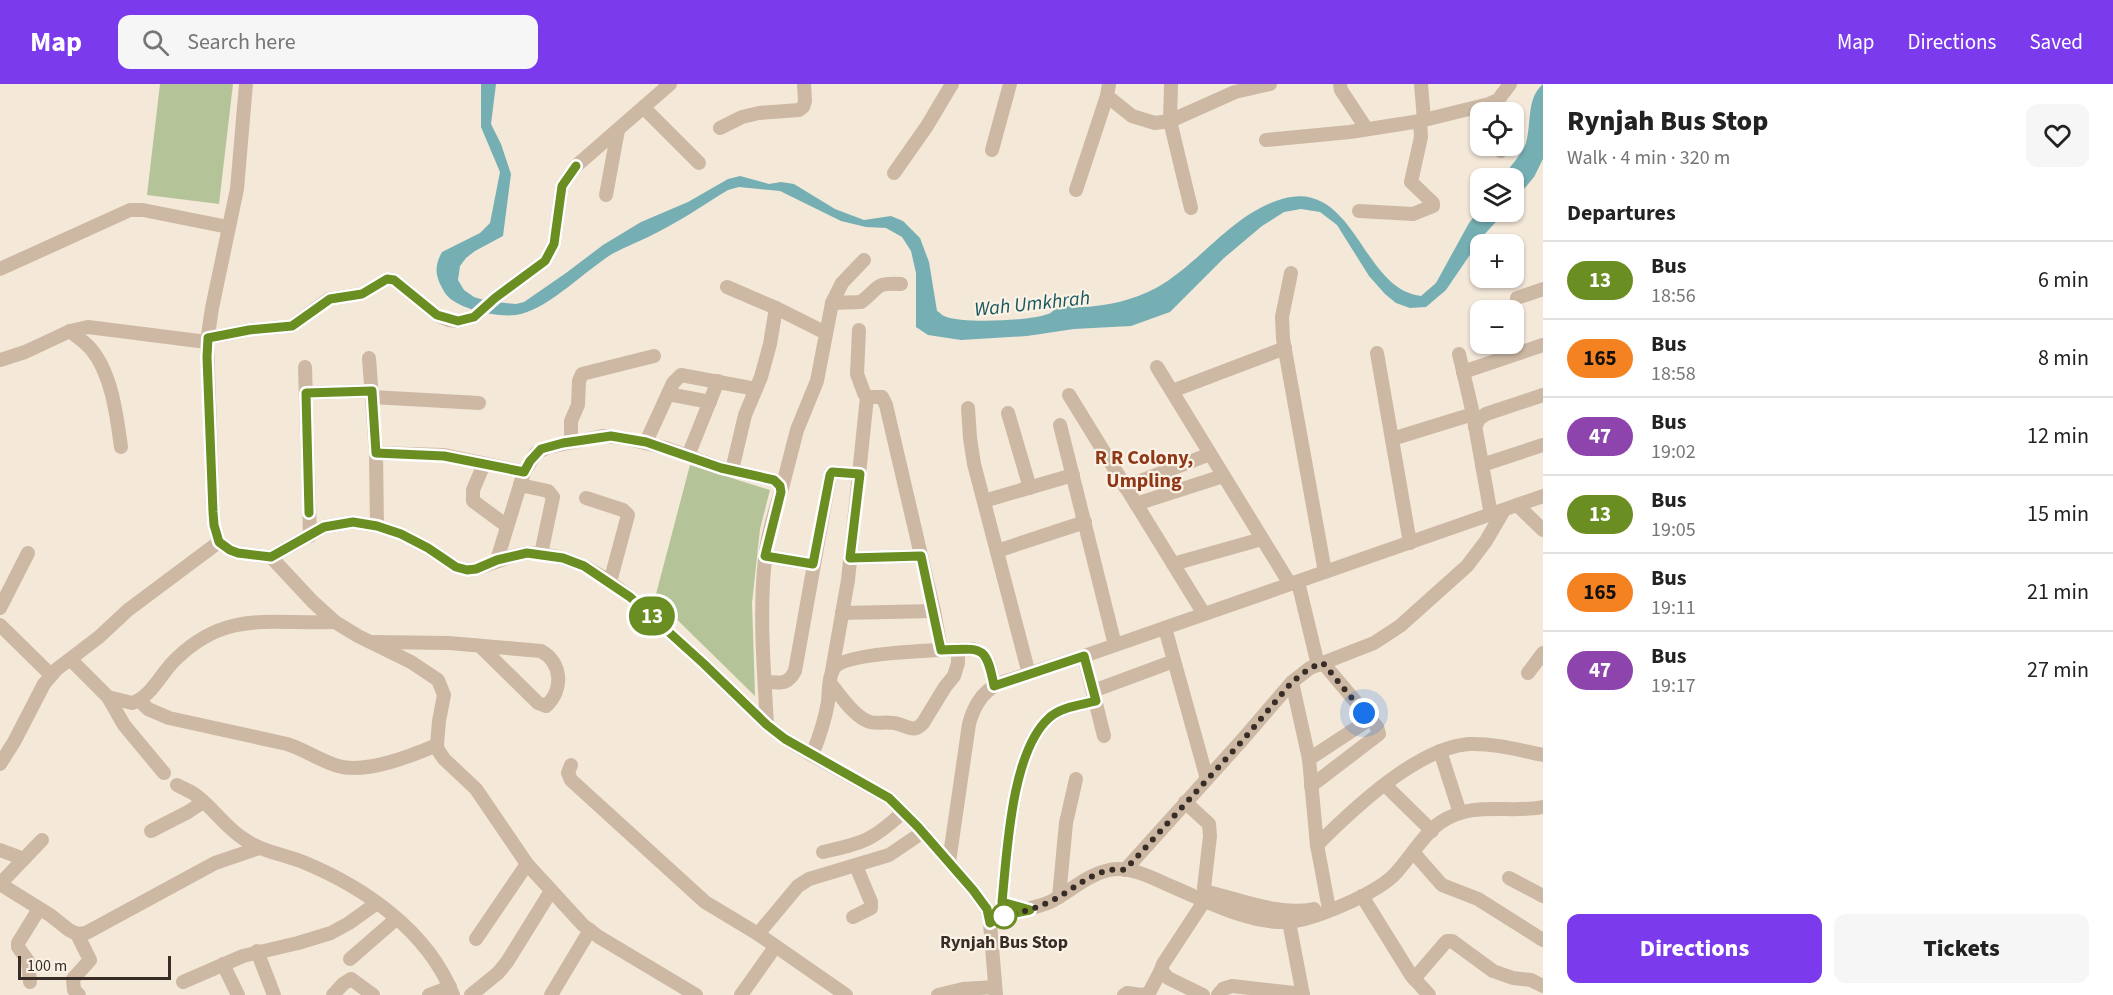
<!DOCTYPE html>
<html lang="en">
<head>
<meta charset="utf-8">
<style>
  body { margin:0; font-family:"Source Sans 3",sans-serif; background:#f6f6f6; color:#222; height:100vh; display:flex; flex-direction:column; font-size:22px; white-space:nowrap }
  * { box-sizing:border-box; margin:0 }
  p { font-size:20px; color:#767676 }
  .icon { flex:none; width:33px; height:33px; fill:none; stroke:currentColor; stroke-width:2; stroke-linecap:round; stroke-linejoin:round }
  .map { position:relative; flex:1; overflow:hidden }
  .sheet { display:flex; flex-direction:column; background:#fff; width:570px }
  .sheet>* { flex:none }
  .badge { padding:0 12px; border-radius:20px; font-size:21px; line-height:39px }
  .fabs { position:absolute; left:1470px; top:18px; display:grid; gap:12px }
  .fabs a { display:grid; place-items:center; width:54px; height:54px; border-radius:12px; background:#fff; box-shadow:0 2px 4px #0004; font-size:30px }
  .scale { position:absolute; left:18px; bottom:15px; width:153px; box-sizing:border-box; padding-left:6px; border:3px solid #382c26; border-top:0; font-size:16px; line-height:21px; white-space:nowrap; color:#382c26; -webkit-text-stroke:4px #fbf2e6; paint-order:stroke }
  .you { position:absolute; width:30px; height:30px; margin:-15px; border:4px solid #fff; border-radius:50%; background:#1a73e8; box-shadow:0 0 0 9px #1a73e833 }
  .map>.badge { position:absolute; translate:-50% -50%; box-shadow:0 0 0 3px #fff }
  h2 { padding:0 24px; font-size:22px; line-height:54px }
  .round { display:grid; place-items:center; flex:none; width:63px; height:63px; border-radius:12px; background:#f6f6f6 }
  .overview { display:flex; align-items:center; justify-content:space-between; height:102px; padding:0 24px }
  h1 { font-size:28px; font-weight:800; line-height:45px }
  .cta { display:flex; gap:12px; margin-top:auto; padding:12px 24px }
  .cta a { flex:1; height:69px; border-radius:12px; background:#7c3aed; color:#fff; font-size:24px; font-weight:800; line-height:69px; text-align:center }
  .cta a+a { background:#f6f6f6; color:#222 }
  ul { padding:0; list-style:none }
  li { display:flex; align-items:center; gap:18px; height:78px; padding:0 24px; border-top:2px solid #e0e0e0 }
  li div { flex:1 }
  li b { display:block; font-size:22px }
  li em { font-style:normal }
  li .badge { min-width:66px; font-weight:700; text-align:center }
  header { display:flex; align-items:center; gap:36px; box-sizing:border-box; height:84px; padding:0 30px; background:#7c3aed; color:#fff }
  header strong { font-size:28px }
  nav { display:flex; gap:33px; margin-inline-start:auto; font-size:21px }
  .search { width:420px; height:54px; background:#f6f6f6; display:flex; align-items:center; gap:15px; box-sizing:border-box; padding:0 21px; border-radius:12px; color:#767676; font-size:22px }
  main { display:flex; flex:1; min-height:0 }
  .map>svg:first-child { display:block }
  .green { fill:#b4c498 }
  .water { fill:#75afb4 }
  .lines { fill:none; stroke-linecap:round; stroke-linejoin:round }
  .minor { stroke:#cdb8a4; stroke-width:14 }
  .line-casing { stroke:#fff; stroke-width:14 }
  .line { stroke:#6b8e23; stroke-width:9 }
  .walk { stroke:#382c26; stroke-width:6; stroke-dasharray:0 10.8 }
  .stop-dot { fill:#fff; stroke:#6b8e23; stroke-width:3 }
  .labels { text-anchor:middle; stroke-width:4.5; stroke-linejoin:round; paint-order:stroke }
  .stop-label { font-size:18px; font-weight:bold; fill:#382c26; stroke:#fbf2e6 }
  .water-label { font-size:20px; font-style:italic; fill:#18565d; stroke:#fbf2e6 }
  .neighbourhood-label { font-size:20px; font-weight:bold; fill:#8f3817; stroke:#fbf2e6 }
</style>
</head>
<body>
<header>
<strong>Map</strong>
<div class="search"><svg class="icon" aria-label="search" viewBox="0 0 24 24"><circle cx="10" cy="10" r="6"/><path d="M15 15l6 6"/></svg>Search here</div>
<nav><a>Map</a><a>Directions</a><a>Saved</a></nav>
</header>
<main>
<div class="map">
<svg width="1543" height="911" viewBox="0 0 1543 911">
  <rect width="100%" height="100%" fill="#f4e8d9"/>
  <g class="green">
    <path d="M160,0H233L219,120L147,111Z"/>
    <path d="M690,381L770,406L760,445L752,519L755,612L655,514Z"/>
  </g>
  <g class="water">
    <path d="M481,0H496L491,40L501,60L511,90L503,152L475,167L466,174L460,182L458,196L464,206L474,213L487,217L516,220L524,218L566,189L603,161L641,138L688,118L728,95L740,92L769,100L781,98L794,100L835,125L864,136L891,132L903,137L920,154L929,178L937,227C938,227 943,232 944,232C962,240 1030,237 1048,230C1052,229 1055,224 1059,223C1065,221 1075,223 1082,223C1108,222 1133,216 1156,204C1201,179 1231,130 1282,115C1355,94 1361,205 1421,212L1436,199L1469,139L1480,125V128H1505L1482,153L1446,206L1426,223L1410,224L1396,219L1385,210L1369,192L1337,141L1320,128L1301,125L1284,128L1262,142L1224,174L1170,228L1131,242L1074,245L1027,252L961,256L928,251L916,243V189L911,167L902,153L886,144L866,143L841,137L780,107L739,103L728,106C705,120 682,136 658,148C643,156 627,162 612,170C586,186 550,223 521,230C503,235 456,226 445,209C436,194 433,184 442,168L480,149L490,139L500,88L481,43Z"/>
    <path d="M1543,0V75L1534,93L1514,117V94H1502C1508,85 1523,69 1526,59C1532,38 1526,15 1543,0Z"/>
  </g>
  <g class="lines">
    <g class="minor">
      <path d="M246,0L237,105L212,224L207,258L213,428L214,441L219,458L230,466L238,469L271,473L324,443L353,438L377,442L401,450L428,464L456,483L467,486L476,485L512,472L527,469L541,470L563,474L584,482L606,495L630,513L704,580L767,641L785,655L812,671L889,714L918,743L973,806L987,825L990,839L996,911"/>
      <path d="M1171,0L1170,37L1191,124"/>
      <path d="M1340,0L1341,6L1366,44"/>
      <path d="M1421,0L1424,36"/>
      <path d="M1107,12L1132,32L1155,39L1170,37L1235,8L1270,0"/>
      <path d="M644,24L699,79"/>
      <path d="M720,44L742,33L759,29L799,26L803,23L805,17L804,0"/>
      <path d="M1266,56L1350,48L1420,37L1489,20L1498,16L1510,0"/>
      <path d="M992,66L1010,0"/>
      <path d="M1501,67L1502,62"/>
      <path d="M894,89L927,42L952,0"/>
      <path d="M1076,106L1107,12L1109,0"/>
      <path d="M606,111L618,46"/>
      <path d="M1359,127L1413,130L1433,122V119L1411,98L1421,53L1420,37"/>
      <path d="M0,185L130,126H143L228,143"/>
      <path d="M1291,189L1282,233L1283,255L1325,488"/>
      <path d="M727,203L776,224L826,249"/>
      <path d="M1517,214L1543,205"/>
      <path d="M832,219L861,218C880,204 874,198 901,200"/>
      <path d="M859,246L857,290L864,309L867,313H882L886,321L934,527L941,566"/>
      <path d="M70,247C77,253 85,258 91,265C112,290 117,333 121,363"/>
      <path d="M208,254L249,246L292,242L329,215L362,210L387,195L394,196L437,231L449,236L458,237L474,233L495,214L545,177L554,160L562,102L576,82L670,0"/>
      <path d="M1377,269L1410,459"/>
      <path d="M1459,270L1473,330L1491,431"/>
      <path d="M369,274L376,369L377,442"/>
      <path d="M0,276L25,268L70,247L88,243L207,258"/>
      <path d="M305,283L310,452"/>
      <path d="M1157,283L1290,500"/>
      <path d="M1463,288L1543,261"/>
      <path d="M1172,307L1285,264"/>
      <path d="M306,309L372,307"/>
      <path d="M668,310L710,318"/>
      <path d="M1069,311L1204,530"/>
      <path d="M372,313L479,319"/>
      <path d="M968,324L970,354L974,380L1029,590"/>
      <path d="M1008,329L1030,404"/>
      <path d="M1060,341L1115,561"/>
      <path d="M1475,343L1479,335L1486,330L1543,311"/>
      <path d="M1392,355L1473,330"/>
      <path d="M571,357V337L578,321L579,297L582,290L654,272"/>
      <path d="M646,358L673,299L681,291L756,305"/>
      <path d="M376,369L444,371L524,388"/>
      <path d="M688,372L718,297"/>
      <path d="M484,380L473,406V417L507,442"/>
      <path d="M1482,381L1543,361"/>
      <path d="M732,386L745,331L761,293L770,260L776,224"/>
      <path d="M520,401L548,407L553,413L541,470"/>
      <path d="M1125,403L1210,370"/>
      <path d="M781,408L797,346L817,297L832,219L842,199L864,176"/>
      <path d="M586,414L623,426L628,431L610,498"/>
      <path d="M984,417L1073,391"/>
      <path d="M1136,420L1223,392"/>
      <path d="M1517,421L1543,446"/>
      <path d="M997,467L1085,438"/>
      <path d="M765,472L813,480"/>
      <path d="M271,473L312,517L335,538L358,552L411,578L438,596L444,611L439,637L437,661L438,666L444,675L476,705L527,780L583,841L599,853L696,911"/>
      <path d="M850,474L921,472"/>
      <path d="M497,476L524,388L536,369L549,363L603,352L624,354L666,364L721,384L774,396L780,402L781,408C774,429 767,452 765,475C759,530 764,586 767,641"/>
      <path d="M1173,480L1262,455"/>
      <path d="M1298,498L1318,581"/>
      <path d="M0,524L28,469"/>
      <path d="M842,529L934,527"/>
      <path d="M0,541L51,591"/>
      <path d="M1165,544L1207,695"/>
      <path d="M375,558L449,559L541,567C562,578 564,606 546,622L538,619L481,563"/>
      <path d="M1084,572L1104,652"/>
      <path d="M71,576L108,613L132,619C152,613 162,587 177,574C228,525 272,541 335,538"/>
      <path d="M832,587L848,496L867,313"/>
      <path d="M1528,589L1543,569"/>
      <path d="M765,598C780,598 787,602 795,587L830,391L832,388L860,390"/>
      <path d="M1292,598L1309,675L1317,761L1329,825"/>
      <path d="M830,599C841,612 854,633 870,638C879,640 889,637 898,640C909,643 914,649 923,639L945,603L954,592L958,579V565"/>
      <path d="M1093,607L1174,577"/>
      <path d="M108,613L124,641L164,689"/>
      <path d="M140,617L148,625L169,634L287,660C304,665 320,677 338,682C366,690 411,672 437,661"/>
      <path d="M1440,667L1460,729"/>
      <path d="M812,671C819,654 825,636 828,618C829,608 828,595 833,586C842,567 950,566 973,565C990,569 991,587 994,602"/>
      <path d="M1309,675L1370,635"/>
      <path d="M0,680L14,658L44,600L57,585L99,553L128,526L219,458"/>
      <path d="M571,681L568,689L571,696L705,818L758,850L846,911"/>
      <path d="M177,701C184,705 191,707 197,712C214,725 226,744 244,755C262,768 283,770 303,778C364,803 428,847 453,911"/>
      <path d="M1385,701L1432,747"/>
      <path d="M1311,702L1379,650L1377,643L1323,579"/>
      <path d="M1185,718L1209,740L1210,752L1204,804L1208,808C1241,816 1280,832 1314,825"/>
      <path d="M151,747L188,728L203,718"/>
      <path d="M1317,761C1353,725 1417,664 1469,660C1494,659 1519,666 1543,671"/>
      <path d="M0,766L24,775"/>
      <path d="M823,768C863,759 872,757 903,728"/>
      <path d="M1413,768L1442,801L1478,815L1543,856"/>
      <path d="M949,778L969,640C974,622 981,610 997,600L1084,572L1543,412"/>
      <path d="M1125,786L1243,655L1292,598L1310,584L1374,559L1400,542L1467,482L1486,457L1504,426"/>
      <path d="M1509,794L1543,812"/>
      <path d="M0,800L50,831L69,846L77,850L86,849L215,779L259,764"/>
      <path d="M0,800L42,756"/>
      <path d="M1362,812L1411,891L1429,911"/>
      <path d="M1059,813L1066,739L1076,695"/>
      <path d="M1002,818C1007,769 1011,668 1049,634C1060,623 1081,621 1096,617"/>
      <path d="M853,833L871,824V818L856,782"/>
      <path d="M1289,838L1303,911"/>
      <path d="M990,839C1000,830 1034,825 1050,818C1070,808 1086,791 1109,786C1128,782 1149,792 1166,800C1200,814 1248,840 1286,838C1313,837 1374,810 1393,792C1408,777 1425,748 1441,738C1475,716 1507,730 1543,723"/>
      <path d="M77,850L90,876L73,895L74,906L79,911"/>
      <path d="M758,850L798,802L809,795L889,771L923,748"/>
      <path d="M476,855L527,780"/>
      <path d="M257,867L274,911"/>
      <path d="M350,875L396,835"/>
      <path d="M223,880L238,911"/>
      <path d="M1414,895L1444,860L1447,857H1452L1493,887L1513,894L1531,896L1543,902"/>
      <path d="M30,898L28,877L18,863V859L39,825"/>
      <path d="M183,898L243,872L298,859L331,849L349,839L377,819"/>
      <path d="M333,911L343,900L351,895L373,911"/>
      <path d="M429,911L450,903"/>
      <path d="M471,911L498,889L507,878L551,807"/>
      <path d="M551,911L590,846"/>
      <path d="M741,911L775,863"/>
      <path d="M938,911L963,905L995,903"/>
      <path d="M1124,911L1127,909L1142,911L1149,909L1161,886"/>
      <path d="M1203,911L1168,894L1161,886L1163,880L1205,816"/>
      <path d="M1218,911L1223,905L1232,902L1303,910"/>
    </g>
  </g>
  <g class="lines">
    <defs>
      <path id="line" d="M309,429L306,309L372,307L376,369L444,372L524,388L530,377L541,365L563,359L611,352L646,358L721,384L774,396L780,402L781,408L765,472L813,480L830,391L832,388L860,390L850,474L921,472L941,566C981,565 986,559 994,602L1084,572L1096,617C1081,621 1060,623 1049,634C1011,668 1007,769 1002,818L1030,826L1000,832L990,839L987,825L973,806L918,743L889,714L785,655L767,641L704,580L630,513L584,482L563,474L527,469L497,476L476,485L467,486L456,483L428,464L401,450L377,442L353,438L324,443L271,473L238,469L230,466L219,458L214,441L213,428L207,273L208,254L249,246L292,242L330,215L362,210L387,195L394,196L437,231L458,237L474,233L495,214L545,177L554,160L562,102L576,82"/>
    </defs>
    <use href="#line" class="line-casing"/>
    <use href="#line" class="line"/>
    <path class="walk" d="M1004,832C1021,829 1037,824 1053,816C1077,804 1096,782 1125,786L1244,655L1292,598L1310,584L1323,579L1364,629"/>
  </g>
  <circle class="stop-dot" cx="1004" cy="832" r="12"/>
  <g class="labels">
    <g class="stop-label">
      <text x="1004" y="864">Rynjah Bus Stop</text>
    </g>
    <g class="water-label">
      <text transform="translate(1032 219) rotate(-6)" y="7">Wah Umkhrah</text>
    </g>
    <g class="neighbourhood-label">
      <text x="1144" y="380">R R Colony,<tspan x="1144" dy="23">Umpling</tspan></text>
    </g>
  </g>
</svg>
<div class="fabs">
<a><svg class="icon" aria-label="locate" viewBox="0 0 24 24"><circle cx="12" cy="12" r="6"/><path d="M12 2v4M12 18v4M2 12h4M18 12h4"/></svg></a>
<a><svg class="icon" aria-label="layers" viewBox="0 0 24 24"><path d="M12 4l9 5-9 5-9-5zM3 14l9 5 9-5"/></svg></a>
<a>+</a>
<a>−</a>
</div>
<div class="scale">100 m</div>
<div class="you" style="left:1364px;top:629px"></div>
<b class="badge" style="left:652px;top:532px;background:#6b8e23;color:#fff">13</b>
</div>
<section class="sheet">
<div class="overview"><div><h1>Rynjah Bus Stop</h1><p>Walk · 4 min · 320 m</p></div><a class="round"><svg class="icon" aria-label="heart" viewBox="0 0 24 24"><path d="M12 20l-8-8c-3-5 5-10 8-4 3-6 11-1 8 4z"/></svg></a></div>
<h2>Departures</h2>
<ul>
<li><span class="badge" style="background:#6b8e23;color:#fff">13</span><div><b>Bus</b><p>18:56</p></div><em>6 min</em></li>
<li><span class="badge" style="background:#f58220;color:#111">165</span><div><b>Bus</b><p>18:58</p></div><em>8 min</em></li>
<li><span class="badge" style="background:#8e44ad;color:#fff">47</span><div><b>Bus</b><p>19:02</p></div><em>12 min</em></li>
<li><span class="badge" style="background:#6b8e23;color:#fff">13</span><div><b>Bus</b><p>19:05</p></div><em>15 min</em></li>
<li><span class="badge" style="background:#f58220;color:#111">165</span><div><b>Bus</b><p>19:11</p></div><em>21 min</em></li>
<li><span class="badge" style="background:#8e44ad;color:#fff">47</span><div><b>Bus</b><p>19:17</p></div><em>27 min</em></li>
</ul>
<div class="cta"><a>Directions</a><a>Tickets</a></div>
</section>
</main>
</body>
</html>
